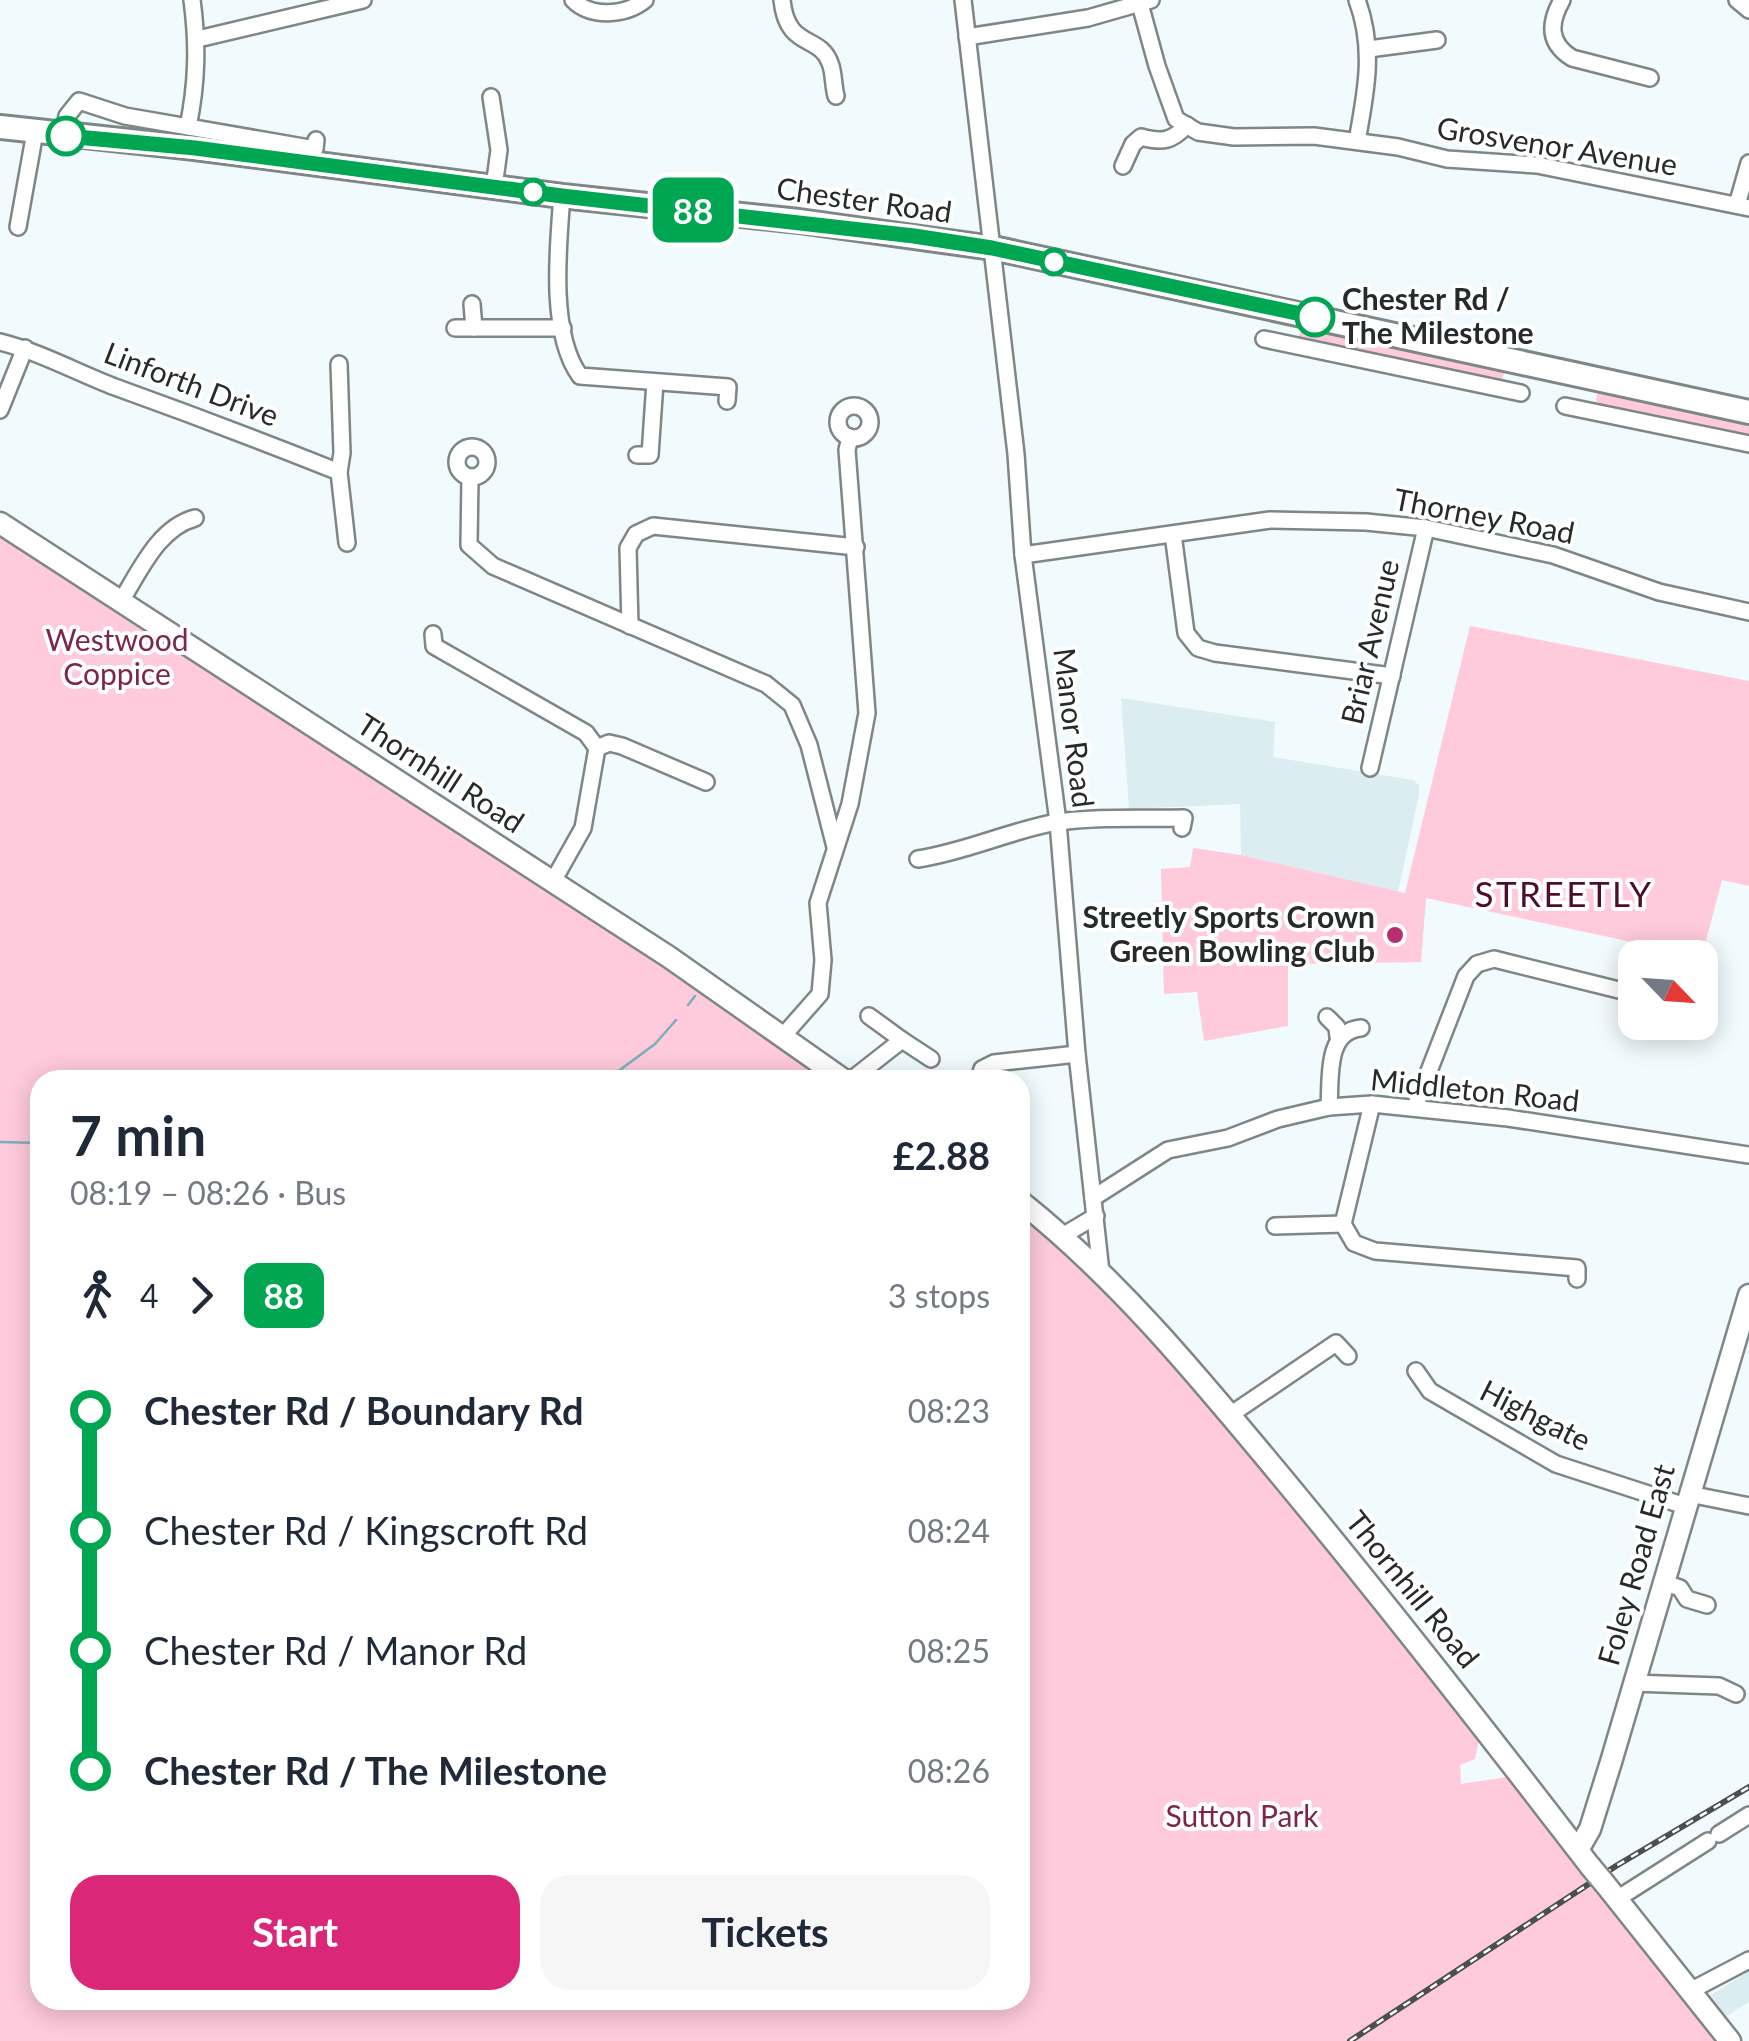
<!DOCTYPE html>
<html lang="en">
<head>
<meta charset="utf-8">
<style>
  body { margin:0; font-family:Lato,sans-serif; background:#f6f6f7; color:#1f2937; height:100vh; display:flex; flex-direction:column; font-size:38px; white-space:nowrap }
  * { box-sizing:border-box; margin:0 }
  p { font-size:32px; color:#747a83 }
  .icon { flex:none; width:55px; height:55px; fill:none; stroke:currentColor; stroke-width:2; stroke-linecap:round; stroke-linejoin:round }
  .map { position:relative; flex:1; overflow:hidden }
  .sheet { position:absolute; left:30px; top:1070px; width:1000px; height:940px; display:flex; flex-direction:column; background:#fff; border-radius:30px; box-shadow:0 5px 25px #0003 }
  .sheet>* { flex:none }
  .badge { padding:0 20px; border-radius:15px; font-size:35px; line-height:65px }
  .needle { width:65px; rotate:115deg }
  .buttons { position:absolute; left:1618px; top:940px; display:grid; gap:20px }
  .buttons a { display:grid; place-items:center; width:100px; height:100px; border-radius:20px; background:#fff; box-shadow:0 5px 25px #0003; font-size:50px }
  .map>.badge { position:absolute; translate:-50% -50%; box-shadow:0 0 0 5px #fff }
  .legs { display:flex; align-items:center; gap:15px; height:110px; padding:0 40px; font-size:32px }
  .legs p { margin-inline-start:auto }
  .summary { display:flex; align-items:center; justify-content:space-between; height:170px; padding:0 40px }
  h1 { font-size:55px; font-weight:700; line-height:75px }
  .cta { display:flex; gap:20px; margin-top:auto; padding:20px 40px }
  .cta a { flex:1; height:115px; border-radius:30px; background:#db2777; color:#fff; font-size:40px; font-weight:700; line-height:115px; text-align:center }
  .cta a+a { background:#f6f6f7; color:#1f2937 }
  ul { padding:0 40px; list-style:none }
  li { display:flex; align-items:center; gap:35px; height:120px; font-size:38px }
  li i { display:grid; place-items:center; width:15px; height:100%; margin:0 12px; background:currentColor }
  li i::after { content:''; width:25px; height:25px; margin:-12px; border:8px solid; border-radius:50%; background:#fff }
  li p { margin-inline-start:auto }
  li:first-child i { background:linear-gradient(#0000 50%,currentColor 0) }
  li:last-child i { background:linear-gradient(currentColor 50%,#0000 0) }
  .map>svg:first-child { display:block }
  .built { fill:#dcedf2 }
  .green { fill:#fecadc }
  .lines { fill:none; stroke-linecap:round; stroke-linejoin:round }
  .stream { stroke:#7baebd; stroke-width:2.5 }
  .minor-casing { stroke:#7e8688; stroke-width:20 }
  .major-casing { stroke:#7e8688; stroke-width:25 }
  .highway-casing { stroke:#7e8688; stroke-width:28 }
  .minor { stroke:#fff; stroke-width:15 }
  .major { stroke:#fff; stroke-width:20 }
  .highway { stroke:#fff; stroke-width:22 }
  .rail-casing { stroke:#4b4f50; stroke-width:6 }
  .rail { stroke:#fff; stroke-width:2.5; stroke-dasharray:8; stroke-linecap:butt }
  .major-bridge-casing { stroke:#7e8688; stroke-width:25; stroke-linecap:butt }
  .major-bridge { stroke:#fff; stroke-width:20 }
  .line-1-casing { stroke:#fff; stroke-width:22 }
  .line-1 { stroke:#00a651; stroke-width:15 }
  .stop-1-dot { fill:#fff; stroke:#00a651; stroke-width:5 }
  .poi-dot { fill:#b62f70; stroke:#fff; stroke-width:4 }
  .labels { text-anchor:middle; stroke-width:8; stroke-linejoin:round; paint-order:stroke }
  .street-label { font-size:30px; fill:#272a2b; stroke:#fff }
  .stop-label { font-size:30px; font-weight:bold; fill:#272a2b; stroke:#fff; text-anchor:start }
  .park-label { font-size:30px; fill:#7c264d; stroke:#fff }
  .poi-label { font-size:30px; font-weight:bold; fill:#272a2b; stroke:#fff; text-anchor:end }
  .quarter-label { font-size:35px; letter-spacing:2.5px; fill:#4e0d2d; stroke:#fff }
</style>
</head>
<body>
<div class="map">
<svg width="1749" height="2041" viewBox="0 0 1749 2041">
  <rect width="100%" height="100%" fill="#f1fafc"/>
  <g class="built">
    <path d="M1121,698L1275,722L1273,757L1413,780L1419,785V795L1398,892L1241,855L1240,804L1129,809Z"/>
    <path d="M1749,1971V2002L1722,2019L1708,1997Z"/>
  </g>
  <g class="green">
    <path d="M1304,325L1505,370L1501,383L1306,343L1298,337Z"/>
    <path d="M1602,391L1749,421V438L1602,405L1596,401L1597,394Z"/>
    <path d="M0,531L840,1080H40V2000H1020V1208L1179,1362L1480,1734L1475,1759L1460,1765L1461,1784L1514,1776L1717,2041H0Z"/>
    <path d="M1470,626L1749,681V886L1722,880L1704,948L1698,956L1426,898L1421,962L1288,964V1026L1204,1041L1197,992L1164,994L1161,869L1190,867L1193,848L1241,855L1405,893Z"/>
  </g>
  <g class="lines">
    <g class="stream">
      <path d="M688,1005L695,996"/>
      <path d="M613,1075L655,1044L676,1020"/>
      <path d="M0,1142L40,1143"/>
    </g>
    <defs>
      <g id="minor">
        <path d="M573,0C591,18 625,16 645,0"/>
        <path d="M782,0C787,50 820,34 830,63C834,72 833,85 836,96"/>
        <path d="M963,0L1016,454L1023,555L1058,822L1077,1054L1101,1272"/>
        <path d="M1562,0C1549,23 1548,43 1572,58L1650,78"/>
        <path d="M1737,0L1749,10"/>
        <path d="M1140,4L1157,66L1176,119L1198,132L1234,137L1314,136L1398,147L1447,159L1537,165L1749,208"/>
        <path d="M967,37L1088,18L1151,0"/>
        <path d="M198,39L363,0"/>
        <path d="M1369,49L1437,40"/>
        <path d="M491,97L499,150L494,187"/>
        <path d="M188,127C197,83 198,45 192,0"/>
        <path d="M63,136L67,116L79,101L125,116L315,149L316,140"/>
        <path d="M1357,141C1366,92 1375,48 1357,0"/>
        <path d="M1123,166L1133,144L1141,137C1163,143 1172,141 1187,125"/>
        <path d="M562,196C558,247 549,334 580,376L728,387L727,401"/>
        <path d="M1737,205L1749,163"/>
        <path d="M18,227L35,132"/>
        <path d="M472,304L474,328"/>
        <path d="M455,328H563"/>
        <path d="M1264,339L1521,393"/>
        <path d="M0,342C40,352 76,372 115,387C190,414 264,442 339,472"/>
        <path d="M339,364L342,453L339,472L347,543"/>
        <path d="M1565,406L1749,444"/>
        <circle cx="854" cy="422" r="16"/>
        <path d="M0,410L25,348"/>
        <circle cx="472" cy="462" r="15"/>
        <path d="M637,455H650L655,382"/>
        <path d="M470,478L469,545L493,566L766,684L792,705L809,745L835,847"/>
        <path d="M1173,534L1186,633L1198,648L1215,653L1392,676"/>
        <path d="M1023,555L1270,520L1366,522L1426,528L1553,555L1659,592L1749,612"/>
        <path d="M121,601C140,571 158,528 195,518"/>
        <path d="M630,626L628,548L636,534L653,526L856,547"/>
        <path d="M433,634L434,646L586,733L597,748L583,828L552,883"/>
        <path d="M597,748L609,743L622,746L706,782"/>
        <path d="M1370,768L1426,528"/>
        <path d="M918,859C964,852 1007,832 1052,823C1094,816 1141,819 1184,818L1182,828"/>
        <path d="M1327,1017L1337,1027L1338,1037"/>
        <path d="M783,1036L820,994L823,960L818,903L850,804L867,713L847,450L850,437"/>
        <path d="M902,1040L931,1059"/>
        <path d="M851,1080L902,1040L869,1016"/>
        <path d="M979,1080L982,1069L994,1063L1077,1054"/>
        <path d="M1372,1104L1343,1224L1354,1243L1375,1251L1577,1268V1279"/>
        <path d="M1329,1107C1331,1079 1325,1031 1361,1028"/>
        <path d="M1415,1107L1466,976L1477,964L1494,959L1635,994"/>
        <path d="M1093,1198L1168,1150L1228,1138L1278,1119L1329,1107L1372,1104L1508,1118L1749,1155"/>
        <path d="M1275,1226L1343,1224"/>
        <path d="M1064,1235L1096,1216"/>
        <path d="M1416,1371L1430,1391L1556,1464L1685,1506"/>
        <path d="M1230,1415L1336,1343L1348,1356"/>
        <path d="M1689,1494L1749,1506"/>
        <path d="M1662,1582L1680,1588L1687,1599L1707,1605"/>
        <path d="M1633,1683L1719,1686L1736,1694"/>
        <path d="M1719,1834L1749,1815"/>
        <path d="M1617,1899L1708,1841"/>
        <path d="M1690,1991L1749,1960"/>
      </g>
      <g id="major">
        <path d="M0,523L669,957L844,1080"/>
        <path d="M1020,1201C1117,1278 1196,1374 1275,1469C1383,1599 1487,1732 1590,1866"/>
        <path d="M1578,1850L1590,1829L1611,1762L1749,1295"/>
        <path d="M1605,1884L1730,2041"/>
      </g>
      <path id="highway" d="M0,127L195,148L562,196L799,221L993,248L1749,412"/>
    </defs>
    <use href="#minor" class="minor-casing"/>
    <use href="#major" class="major-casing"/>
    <use href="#highway" class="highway-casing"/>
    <use href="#minor" class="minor"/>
    <use href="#major" class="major"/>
    <use href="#highway" class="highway"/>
    <defs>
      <path id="rail" d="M1350,2041L1616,1866L1749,1787"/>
    </defs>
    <use href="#rail" class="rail-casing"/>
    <use href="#rail" class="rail"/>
    <defs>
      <path id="major-bridge" d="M1590,1866L1605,1884"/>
    </defs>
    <use href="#major-bridge" class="major-bridge-casing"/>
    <use href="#major-bridge" class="major-bridge"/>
  </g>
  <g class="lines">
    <defs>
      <path id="line-1" d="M66,136L195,148L562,196L914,236L992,248L1315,317"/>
    </defs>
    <use href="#line-1" class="line-1-casing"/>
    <use href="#line-1" class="line-1"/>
  </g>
  <g class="stop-1-dot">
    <circle cx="66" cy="136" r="18"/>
    <circle cx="533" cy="192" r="12"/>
    <circle cx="1054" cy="262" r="12"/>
    <circle cx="1315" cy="317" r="18"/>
  </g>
  <circle class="poi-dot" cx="1395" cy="935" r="10"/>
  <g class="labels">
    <g class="street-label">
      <text transform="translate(1557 147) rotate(9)" y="10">Grosvenor Avenue</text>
      <text transform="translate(864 201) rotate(8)" y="10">Chester Road</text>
      <text transform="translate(191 385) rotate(21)" y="10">Linforth Drive</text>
      <text transform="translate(1484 517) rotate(11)" y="10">Thorney Road</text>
      <text transform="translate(1371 642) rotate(-77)" y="10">Briar Avenue</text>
      <text transform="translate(1073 728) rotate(83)" y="10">Manor Road</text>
      <text transform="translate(440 774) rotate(33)" y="10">Thornhill Road</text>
      <text transform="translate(1475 1091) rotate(6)" y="10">Middleton Road</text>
      <text transform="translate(1535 1416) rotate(27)" y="10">Highgate</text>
      <text transform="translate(1637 1565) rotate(-74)" y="10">Foley Road East</text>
      <text transform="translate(1412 1590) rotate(51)" y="10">Thornhill Road</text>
    </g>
    <g class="stop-label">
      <text x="1342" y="310">Chester Rd /<tspan x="1342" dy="34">The Milestone</tspan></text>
    </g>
    <g class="park-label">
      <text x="117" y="651">Westwood<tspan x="117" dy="34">Coppice</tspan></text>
      <text x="1242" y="1827">Sutton Park</text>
    </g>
    <g class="poi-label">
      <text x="1375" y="928">Streetly Sports Crown<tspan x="1375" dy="34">Green Bowling Club</tspan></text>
    </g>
    <g class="quarter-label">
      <text x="1564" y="907">STREETLY</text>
    </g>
  </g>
</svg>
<div class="buttons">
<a><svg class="needle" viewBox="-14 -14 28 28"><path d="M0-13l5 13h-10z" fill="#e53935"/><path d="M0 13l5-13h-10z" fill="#747a83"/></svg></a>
</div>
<b class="badge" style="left:693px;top:210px;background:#00a651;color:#fff">88</b>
<section class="sheet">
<div class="summary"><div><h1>7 min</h1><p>08:19 – 08:26 · Bus</p></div><b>£2.88</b></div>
<div class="legs"><svg class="icon" aria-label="walk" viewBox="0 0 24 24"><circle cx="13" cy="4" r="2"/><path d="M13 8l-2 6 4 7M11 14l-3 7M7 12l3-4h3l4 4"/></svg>4<svg class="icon" aria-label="forward" viewBox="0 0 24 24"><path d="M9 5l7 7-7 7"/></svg><b class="badge" style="background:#00a651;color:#fff">88</b><p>3 stops</p></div>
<ul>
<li><i style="color:#00a651"></i><b>Chester Rd / Boundary Rd</b><p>08:23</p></li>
<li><i style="color:#00a651"></i><span>Chester Rd / Kingscroft Rd</span><p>08:24</p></li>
<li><i style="color:#00a651"></i><span>Chester Rd / Manor Rd</span><p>08:25</p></li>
<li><i style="color:#00a651"></i><b>Chester Rd / The Milestone</b><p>08:26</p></li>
</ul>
<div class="cta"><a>Start</a><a>Tickets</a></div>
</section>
</div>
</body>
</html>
